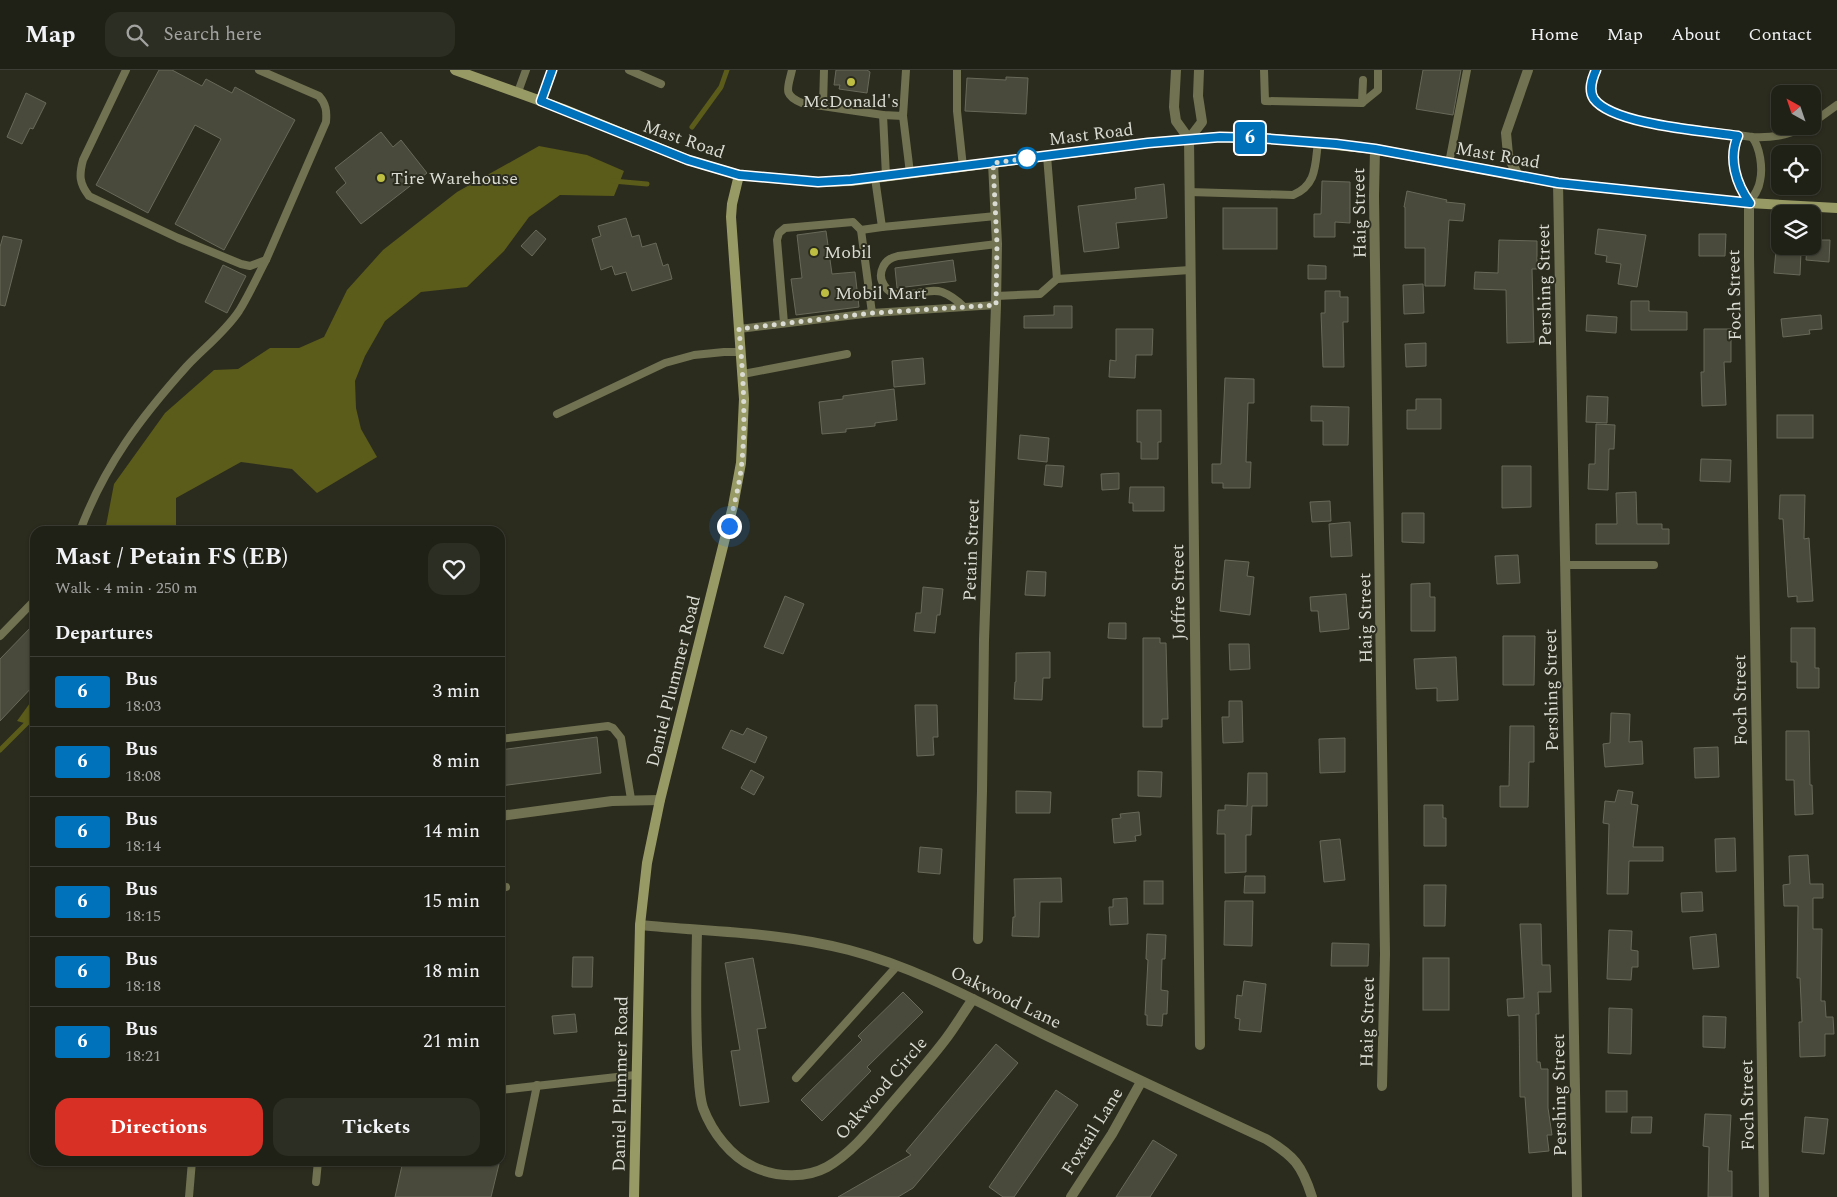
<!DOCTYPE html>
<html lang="en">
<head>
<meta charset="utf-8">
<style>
  body { margin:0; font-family:Spectral,serif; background:#2d2e23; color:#f1f3f6; height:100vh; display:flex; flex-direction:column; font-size:19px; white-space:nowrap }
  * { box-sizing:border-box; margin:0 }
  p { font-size:16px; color:#a2a3a1 }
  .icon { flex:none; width:28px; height:28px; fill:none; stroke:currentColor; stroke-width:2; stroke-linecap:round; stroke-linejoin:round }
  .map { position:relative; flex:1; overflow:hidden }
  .panel { position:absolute; left:30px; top:456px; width:475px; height:640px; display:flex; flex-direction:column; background:#202116; border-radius:15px; box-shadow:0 1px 4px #0004,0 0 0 1px #3d3e35 }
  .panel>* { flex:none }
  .badge { padding:0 10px; border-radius:4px; font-size:18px; line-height:32px }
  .needle { width:32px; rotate:320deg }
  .fabs { position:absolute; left:1771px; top:15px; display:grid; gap:10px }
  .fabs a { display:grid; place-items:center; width:50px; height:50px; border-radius:10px; background:#202116; box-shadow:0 1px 4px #0004,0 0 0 1px #3d3e35; font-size:25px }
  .you { position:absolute; width:25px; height:25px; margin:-12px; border:4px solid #fff; border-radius:50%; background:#1a73e8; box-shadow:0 0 0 8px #1a73e833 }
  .map>.badge { position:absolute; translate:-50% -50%; box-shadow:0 0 0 2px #fff }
  h2 { padding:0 25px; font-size:19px; line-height:45px }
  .round { display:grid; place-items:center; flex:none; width:52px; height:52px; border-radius:15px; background:#2d2e23 }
  .overview { display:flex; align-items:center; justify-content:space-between; height:85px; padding:0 25px }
  h1 { font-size:24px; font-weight:700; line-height:38px }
  .button { display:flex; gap:10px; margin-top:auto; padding:10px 25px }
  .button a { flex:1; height:58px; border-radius:15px; background:#d93025; color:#fff; font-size:20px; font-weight:700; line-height:58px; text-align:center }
  .button a+a { background:#2d2e23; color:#f1f3f6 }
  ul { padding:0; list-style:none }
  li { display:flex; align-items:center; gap:15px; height:70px; padding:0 25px; border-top:1px solid #3d3e35 }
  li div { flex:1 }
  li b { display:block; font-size:19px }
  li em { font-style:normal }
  li .badge { min-width:55px; font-weight:700; text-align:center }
  header { display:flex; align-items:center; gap:30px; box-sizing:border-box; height:70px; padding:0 25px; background:#202116; border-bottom:1px solid #3d3e35 }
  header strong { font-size:24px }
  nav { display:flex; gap:28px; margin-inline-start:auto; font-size:18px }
  .search { width:350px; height:45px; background:#2d2e23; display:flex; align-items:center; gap:12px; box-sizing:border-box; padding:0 18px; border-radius:15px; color:#a2a3a1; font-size:19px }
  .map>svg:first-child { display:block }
  .water { fill:#5b5b1a }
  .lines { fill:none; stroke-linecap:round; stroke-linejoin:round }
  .stream { stroke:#5b5b1a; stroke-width:5 }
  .building { fill:#494a3b; stroke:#686959 }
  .lane { stroke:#717251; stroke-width:8 }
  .street { stroke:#717251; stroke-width:10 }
  .secondary { stroke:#989a65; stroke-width:10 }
  .line-casing { stroke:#fff; stroke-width:11 }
  .line { stroke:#0072bc; stroke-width:8 }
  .walk { stroke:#dadbd2; stroke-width:5; stroke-dasharray:0 9 }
  .poi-dot { fill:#bebf42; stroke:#2b2c1e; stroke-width:2 }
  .stop-dot { fill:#fff; stroke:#0072bc; stroke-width:2.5 }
  .labels { text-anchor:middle; stroke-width:4; stroke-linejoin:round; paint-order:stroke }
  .poi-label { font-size:18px; fill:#dadbd2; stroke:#2b2c1e; text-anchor:start }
  .street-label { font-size:18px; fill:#dadbd2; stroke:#2b2c1e }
</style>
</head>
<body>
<header>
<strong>Map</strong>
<div class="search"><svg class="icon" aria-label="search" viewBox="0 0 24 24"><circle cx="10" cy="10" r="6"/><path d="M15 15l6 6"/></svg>Search here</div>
<nav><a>Home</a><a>Map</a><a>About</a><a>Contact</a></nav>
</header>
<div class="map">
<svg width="1837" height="1127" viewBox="0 0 1837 1127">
  <rect width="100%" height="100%" fill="#2b2c1e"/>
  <g class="water">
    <path d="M539,76L587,85L624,101L614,126L560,125L529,147L504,181L467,217L421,222L385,251L365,286L355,311L356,338L361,359L377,387L317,423L292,399L241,392L176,428V461H105L114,414L165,343L214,300L238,299L270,278H299L324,267L347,220L383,180L457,122Z"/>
    <path d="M35,626V656L17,651Z"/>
  </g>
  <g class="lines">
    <g class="stream">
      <path d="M692,57L721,17L727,0"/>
      <path d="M613,111L647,114"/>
      <path d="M0,680L35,645"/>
    </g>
  </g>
  <g class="building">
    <path d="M159,0H172L202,16L206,9L232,23L235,17L295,50L224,180L175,154L221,69L195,55L148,143L96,115Z"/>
    <path d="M836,0H867L870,2L867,23L839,19L840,15H834Z"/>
    <path d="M1423,0H1461L1453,45L1416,39Z"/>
    <path d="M1006,7L1028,8L1026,44L965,41L967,8L1006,10Z"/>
    <path d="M26,23L46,33L33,59L30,58L22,74L7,67Z"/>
    <path d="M381,62L393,77L401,70L427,103L361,154L336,122L346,113L335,98Z"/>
    <path d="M1322,111L1350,112V153L1335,152V167H1314V144H1321Z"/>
    <path d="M1164,114L1167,148L1116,153L1119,178L1084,182L1078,136L1136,129L1135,118Z"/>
    <path d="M1407,121L1447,130L1446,132L1465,134L1463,151L1449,150L1445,216H1425V178H1405V137H1404Z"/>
    <rect x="1223" y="138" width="54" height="41"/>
    <path d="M626,148L632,167L639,165L642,177L656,173L663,196L668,194L672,209L632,221L626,202L615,205L612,196L601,200L592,169L601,166L598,156Z"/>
    <path d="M1598,159L1646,165L1637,217L1618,214L1621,194L1606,192L1607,186L1595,184Z"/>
    <path d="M536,160L546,169L532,186L521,176Z"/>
    <path d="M826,161L832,204L855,202L859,237L796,245L791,209L802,208L797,165Z"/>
    <path d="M1699,164H1726L1725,186H1699Z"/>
    <path d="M3,166L22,170L5,236L0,235V177Z"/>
    <path d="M1499,170L1537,171V199H1532L1534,272L1507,273L1506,220L1474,219L1475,202L1498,203Z"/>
    <path d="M1812,170H1830L1829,192L1806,190L1807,176H1812Z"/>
    <path d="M1776,180L1801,182L1800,205L1774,203Z"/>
    <path d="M953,190L956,211L897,218L895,198Z"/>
    <path d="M223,195L246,206L227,243L205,232Z"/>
    <path d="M1308,195L1326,196V209H1308Z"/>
    <path d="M1423,214L1424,243L1404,244L1403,215Z"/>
    <path d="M1325,221H1340V227H1348V252H1343L1344,297H1323L1321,243H1325Z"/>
    <path d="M1631,231H1649V241L1687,242V260H1631Z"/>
    <path d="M1054,236H1072V258H1024V246L1054,245Z"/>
    <path d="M1587,245L1617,247L1616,263L1586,261Z"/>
    <path d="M1821,245L1822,259L1809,260L1810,264L1783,267L1781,249Z"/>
    <path d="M1116,259H1153L1152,285H1136L1135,308L1109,307L1110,290L1116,291Z"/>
    <path d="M1704,259H1731V292H1724L1726,335L1702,336L1701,302H1704Z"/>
    <path d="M1426,273V296L1406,297L1405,274Z"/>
    <path d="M923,288L925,314L894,317L892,291Z"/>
    <path d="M1225,308L1254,309V333H1248L1246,392H1251L1250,418H1223V413H1212V394H1221Z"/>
    <path d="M894,319L897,350L875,353V356L846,359V362L822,364L819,332L843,329V326Z"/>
    <path d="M1587,326L1608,327L1607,353L1586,352Z"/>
    <path d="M1416,329H1441V359H1407V340H1416Z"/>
    <path d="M1311,336L1349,337L1348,375H1323V351H1311Z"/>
    <path d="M1137,340H1161V372H1158V389H1141V372H1137Z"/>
    <rect x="1777" y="345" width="36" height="23"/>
    <path d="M1596,354L1615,355L1614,379H1609L1608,420L1588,419L1589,394H1595Z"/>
    <path d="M1020,365L1049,368L1047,392L1018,389Z"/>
    <path d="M1701,389L1731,390L1730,412L1700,411Z"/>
    <path d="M1046,395L1064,396L1062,417L1044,415Z"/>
    <path d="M1502,396H1531V437L1502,438Z"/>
    <path d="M1119,403V419L1102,420L1101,404Z"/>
    <path d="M1130,417H1164V441H1133V433H1129Z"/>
    <path d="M1636,422L1637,454H1662V459H1669V474H1596V454H1617L1616,423Z"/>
    <path d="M1780,425H1805L1804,469L1809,468L1813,531L1797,532V526L1788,527L1783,449H1779Z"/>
    <path d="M1330,431L1331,451L1312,452L1310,432Z"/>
    <path d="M1402,443H1424V473L1402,472Z"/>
    <path d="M1350,452L1352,486L1331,487L1329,454Z"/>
    <path d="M1518,485L1520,513L1497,514L1495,486Z"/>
    <path d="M1225,490L1249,492L1247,506L1254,507L1250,545L1220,541Z"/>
    <path d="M1027,501L1046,502L1045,526L1025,525Z"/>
    <path d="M1430,513V527H1435V561H1411V514Z"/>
    <path d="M923,517L943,519L940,545H937L935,563L914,561L916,543H921Z"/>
    <path d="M1346,524L1349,559L1320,562L1318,541H1311L1310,527Z"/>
    <path d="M785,526L804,534L783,584L764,577Z"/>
    <path d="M35,553V614L0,651V589Z"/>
    <path d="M1109,553H1126V569L1108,568Z"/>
    <path d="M1791,558H1815V598H1819V618H1797V592H1791Z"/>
    <path d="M1503,566H1535L1534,615H1503Z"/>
    <path d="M1143,568H1160V573H1166L1168,649H1162V657H1143Z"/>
    <path d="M1229,574H1249L1250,599L1230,600Z"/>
    <path d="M1050,582V608H1043L1042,630L1014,629L1015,612H1016V583Z"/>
    <path d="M1456,587L1458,630L1437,631V618L1416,619L1414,589Z"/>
    <path d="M1229,631H1242L1243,672L1223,673L1222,647H1229Z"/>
    <path d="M915,635H937L938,667H933L934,685L917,686Z"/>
    <path d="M1611,643L1630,644L1629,672L1642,671L1643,694L1605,697L1603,674L1610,673Z"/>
    <path d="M1510,656H1534V692H1529L1528,737H1500V716H1509Z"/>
    <path d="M747,658L767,667L755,693L722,678L731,660L743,665Z"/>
    <path d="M1786,661H1809L1810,715H1812L1813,744L1795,745L1794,710H1786Z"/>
    <path d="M597,667L601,703L500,716V680Z"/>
    <path d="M1345,668V702L1320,703L1319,669Z"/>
    <path d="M1718,677L1719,707L1695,708L1694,678Z"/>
    <path d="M751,700L764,707L754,725L741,718Z"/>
    <path d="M1138,701L1162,702L1161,727L1138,726Z"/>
    <path d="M1248,703H1267V736H1252L1251,765H1246V802L1225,803V764H1217L1218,740H1225V735L1247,736Z"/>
    <path d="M1618,720L1633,722L1631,734L1638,735L1633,777H1663V791H1629L1628,824H1607L1609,754L1603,753L1605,731L1615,732Z"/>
    <path d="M1016,721L1051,722L1050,743H1016Z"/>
    <path d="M1424,735H1443V748H1446V776H1424Z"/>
    <path d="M1139,742L1141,765L1135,766L1136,771L1114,773L1112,749L1121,748L1120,744Z"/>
    <path d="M1735,768L1736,801L1716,802L1715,769Z"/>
    <path d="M1340,769L1345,810L1324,812L1320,771Z"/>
    <path d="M920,777L942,779L940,804L918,802Z"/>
    <path d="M1808,785L1810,814H1823V828H1813V859H1822L1821,931H1825L1826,947H1833L1834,964H1825V986L1800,987L1799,952H1802L1800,908H1797L1798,836H1784L1783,815L1790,814L1789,786Z"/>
    <path d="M1245,806H1265V823H1244Z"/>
    <path d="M1061,808L1062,832H1040L1039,867L1012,866L1013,847H1015L1014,809Z"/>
    <rect x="1144" y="811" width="19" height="23"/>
    <path d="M1424,815H1446L1445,856H1424Z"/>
    <path d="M1702,822L1703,841L1682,842L1681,823Z"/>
    <path d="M1127,828L1128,854L1110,855L1109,837H1113V829Z"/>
    <path d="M1225,831H1253L1252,876L1224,875Z"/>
    <path d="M1520,854H1541L1542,895H1550L1551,922H1538L1539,944H1536L1537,992H1540L1541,999H1548V1038L1552,1065H1547L1549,1081L1529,1083L1525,1027H1520L1519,945L1508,946L1507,929L1524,928Z"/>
    <path d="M1609,860L1632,861L1631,880L1638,881V897H1632L1631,910L1607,909Z"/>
    <path d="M1147,864L1166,865L1165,889H1162L1161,920L1168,921L1167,944H1163L1162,956L1147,955V945H1145L1148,890L1146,889Z"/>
    <path d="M1716,864L1719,897L1693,899L1690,867Z"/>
    <path d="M1332,873L1369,874L1368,896H1331Z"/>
    <path d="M573,887H593L592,917H572Z"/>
    <path d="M753,888L766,958L757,959L769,1032L740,1036L731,981L740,980L725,893Z"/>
    <rect x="1423" y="888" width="26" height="52"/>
    <path d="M1244,911L1266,914L1261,962L1239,960L1240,949L1235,948L1237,925L1242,926Z"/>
    <path d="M903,922L923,942L867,997L871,1001L822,1051L801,1030L862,970L858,966Z"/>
    <path d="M1609,938L1632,939L1631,984L1608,983Z"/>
    <path d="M575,944L577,962L554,964L552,946Z"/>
    <path d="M1703,946L1726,947L1725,978L1703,977Z"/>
    <path d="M996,974L1018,993L913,1118L898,1127H838L911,1085L906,1081Z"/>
    <path d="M1056,1020L1078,1035L1014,1127H1003L989,1117Z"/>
    <rect x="1606" y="1021" width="21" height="21"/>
    <path d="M1705,1044L1731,1045L1728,1101H1732V1127H1708L1709,1077L1703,1076Z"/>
    <path d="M1632,1047H1652L1651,1063H1631Z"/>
    <path d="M1805,1047L1828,1049L1824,1084L1802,1082Z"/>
    <path d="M1153,1070L1177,1085L1150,1127H1116Z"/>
    <path d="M403,1091H489L499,1094L491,1127H395Z"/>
  </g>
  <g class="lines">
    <g class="lane">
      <path d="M126,0L83,90C79,105 79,113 89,126L178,168L241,194L250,196L266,190L326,52C327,41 326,34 319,26L259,0"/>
      <path d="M629,0L661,14"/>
      <path d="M792,0C788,18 782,25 802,33L883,45L903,46L906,0"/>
      <path d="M957,0V41L963,97"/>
      <path d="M1264,0L1265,31L1362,33L1378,20V0"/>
      <path d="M1596,0L1591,16V23L1594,29L1599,35L1623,47L1651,53L1752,67C1774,68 1787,65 1807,56"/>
      <path d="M518,22L526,0"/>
      <path d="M541,31L552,0"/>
      <path d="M1362,33L1363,10"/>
      <path d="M823,36L824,0"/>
      <path d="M883,45L886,106"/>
      <path d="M903,46L910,103"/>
      <path d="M1812,53L1837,35"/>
      <path d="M1738,66C1728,88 1736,114 1749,133C1754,126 1759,119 1760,111C1763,98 1760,77 1752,67"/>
      <path d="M1047,86L1057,209"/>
      <path d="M1449,93L1467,0"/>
      <path d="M875,108L882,157L996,146"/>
      <path d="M1189,122L1293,125C1317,115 1315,95 1318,72"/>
      <path d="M861,160L882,157"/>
      <path d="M996,226L1040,224L1057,209L1190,200"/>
      <path d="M964,237C958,231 950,225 942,222C924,216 896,236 884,215C880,209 880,203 883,197C886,190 891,188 898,186L997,174"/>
      <path d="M784,253L777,170L779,163L785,158L853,152L861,160L872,243L996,235"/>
      <path d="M739,259L872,243"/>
      <path d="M743,304L847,284"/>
      <path d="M557,344L665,293L694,285L724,282H741"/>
      <path d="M80,461C104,396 141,347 187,296C204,278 225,262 239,241C249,225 257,207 266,190"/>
      <path d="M1565,495H1654"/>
      <path d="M0,566L35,530"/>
      <path d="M500,669L608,656L613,658L621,668L631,729"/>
      <path d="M500,818L506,817"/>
      <path d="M796,1008L897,896"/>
      <path d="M500,1020L635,1005"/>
      <path d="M519,1103L537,1015"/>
      <path d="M316,1112L318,1091"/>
      <path d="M189,1127L192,1091"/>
    </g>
    <g class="street">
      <path d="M1176,0L1174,37L1176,51L1189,69"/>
      <path d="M1189,69L1200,975"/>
      <path d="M1189,69L1202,52L1198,26L1199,0"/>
      <path d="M1375,79L1374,126L1385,884L1382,1016"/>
      <path d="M1518,106L1508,85L1506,63L1528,0"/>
      <path d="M1558,113L1577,1127"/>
      <path d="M1749,133V186L1764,1127"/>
      <path d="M500,746L612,731L660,730"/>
      <path d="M640,855C709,862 781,862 849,880C918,898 980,933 1043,964C1117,1000 1191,1034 1266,1069C1294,1086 1302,1095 1312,1127"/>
      <path d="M697,861C696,906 695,952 698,997C699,1010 699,1026 703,1038C712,1062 731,1087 754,1097C776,1107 805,1109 827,1097C854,1082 874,1054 894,1031C911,1011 929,991 945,970C955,957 963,943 973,929"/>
      <path d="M978,869L982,721L984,570L996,235L997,174L993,93"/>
      <path d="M1071,1127L1112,1064L1141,1012"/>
    </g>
    <g class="secondary">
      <path d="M455,0L563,39L688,90L739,105L818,112L851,111L1148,73L1220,67L1276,69L1375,79L1558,113L1749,133L1837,138"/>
      <path d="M634,1127L640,855L647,793L660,730L733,436L741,393L744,329L731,147L732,134L739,105"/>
    </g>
  </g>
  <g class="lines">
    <defs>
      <path id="line" d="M552,0L541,31L688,90L739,105L818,112L851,110L1148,73L1220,67L1258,68L1336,74L1375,79L1558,113L1750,133C1736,114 1728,88 1738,66C1706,61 1613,55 1594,29C1588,20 1592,9 1596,0"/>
    </defs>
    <use href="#line" class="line-casing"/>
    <use href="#line" class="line"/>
    <path class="walk" d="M729,456C734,435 740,413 742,391C746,347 743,303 739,259L872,243L996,235L997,174L993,93L1029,88H1027"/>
  </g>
  <g class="poi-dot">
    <circle cx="851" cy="12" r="5"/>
    <circle cx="381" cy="108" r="5"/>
    <circle cx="814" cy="182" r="5"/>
    <circle cx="825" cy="223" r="5"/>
  </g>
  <circle class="stop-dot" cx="1027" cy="88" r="10"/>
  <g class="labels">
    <g class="poi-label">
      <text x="851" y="37" text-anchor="middle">McDonald's</text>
      <text x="391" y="114">Tire Warehouse</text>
      <text x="824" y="188">Mobil</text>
      <text x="835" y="229">Mobil Mart</text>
    </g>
    <g class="street-label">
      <text transform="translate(1091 64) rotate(-7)" y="6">Mast Road</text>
      <text transform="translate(684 69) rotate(19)" y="6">Mast Road</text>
      <text transform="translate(1498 85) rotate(10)" y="6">Mast Road</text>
      <text transform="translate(1359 143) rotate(-91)" y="6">Haig Street</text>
      <text transform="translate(1544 215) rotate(-91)" y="6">Pershing Street</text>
      <text transform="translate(1734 225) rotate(-91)" y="6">Foch Street</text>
      <text transform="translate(971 480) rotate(-88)" y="6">Petain Street</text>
      <text transform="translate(1178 522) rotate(-91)" y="6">Joffre Street</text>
      <text transform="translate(1365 548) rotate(-91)" y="6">Haig Street</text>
      <text transform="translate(673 611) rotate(-76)" y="6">Daniel Plummer Road</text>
      <text transform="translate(1551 620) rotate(-91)" y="6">Pershing Street</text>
      <text transform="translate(1740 630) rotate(-91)" y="6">Foch Street</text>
      <text transform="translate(1006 927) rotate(26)" y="6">Oakwood Lane</text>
      <text transform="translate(1367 952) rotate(-89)" y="6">Haig Street</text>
      <text transform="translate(620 1014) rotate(-89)" y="6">Daniel Plummer Road</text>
      <text transform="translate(881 1018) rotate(-49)" y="6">Oakwood Circle</text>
      <text transform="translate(1559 1025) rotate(-91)" y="6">Pershing Street</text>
      <text transform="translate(1747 1035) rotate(-91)" y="6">Foch Street</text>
      <text transform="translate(1092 1061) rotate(-58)" y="6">Foxtail Lane</text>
    </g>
  </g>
</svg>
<div class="fabs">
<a><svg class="needle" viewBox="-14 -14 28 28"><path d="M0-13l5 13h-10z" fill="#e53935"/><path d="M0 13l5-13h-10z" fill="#a2a3a1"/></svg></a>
<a><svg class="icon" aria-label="locate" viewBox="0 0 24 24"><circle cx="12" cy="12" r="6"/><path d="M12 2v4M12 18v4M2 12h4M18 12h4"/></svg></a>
<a><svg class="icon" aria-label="layers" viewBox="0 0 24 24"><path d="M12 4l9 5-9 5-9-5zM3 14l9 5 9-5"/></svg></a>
</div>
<div class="you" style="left:729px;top:456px"></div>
<b class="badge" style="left:1250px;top:68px;background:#0072bc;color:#fff">6</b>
<section class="panel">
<div class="overview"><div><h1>Mast / Petain FS (EB)</h1><p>Walk · 4 min · 250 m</p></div><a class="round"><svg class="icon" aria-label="heart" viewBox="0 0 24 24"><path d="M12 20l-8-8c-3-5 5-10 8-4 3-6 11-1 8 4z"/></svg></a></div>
<h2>Departures</h2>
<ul>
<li><span class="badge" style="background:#0072bc;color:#fff">6</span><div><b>Bus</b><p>18:03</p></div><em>3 min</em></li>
<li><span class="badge" style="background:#0072bc;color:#fff">6</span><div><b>Bus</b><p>18:08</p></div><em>8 min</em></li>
<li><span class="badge" style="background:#0072bc;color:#fff">6</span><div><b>Bus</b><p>18:14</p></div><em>14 min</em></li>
<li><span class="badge" style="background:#0072bc;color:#fff">6</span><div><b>Bus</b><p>18:15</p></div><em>15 min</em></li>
<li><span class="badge" style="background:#0072bc;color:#fff">6</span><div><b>Bus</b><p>18:18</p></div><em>18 min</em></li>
<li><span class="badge" style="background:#0072bc;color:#fff">6</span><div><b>Bus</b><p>18:21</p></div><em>21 min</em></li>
</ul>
<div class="button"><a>Directions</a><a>Tickets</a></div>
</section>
</div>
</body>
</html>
